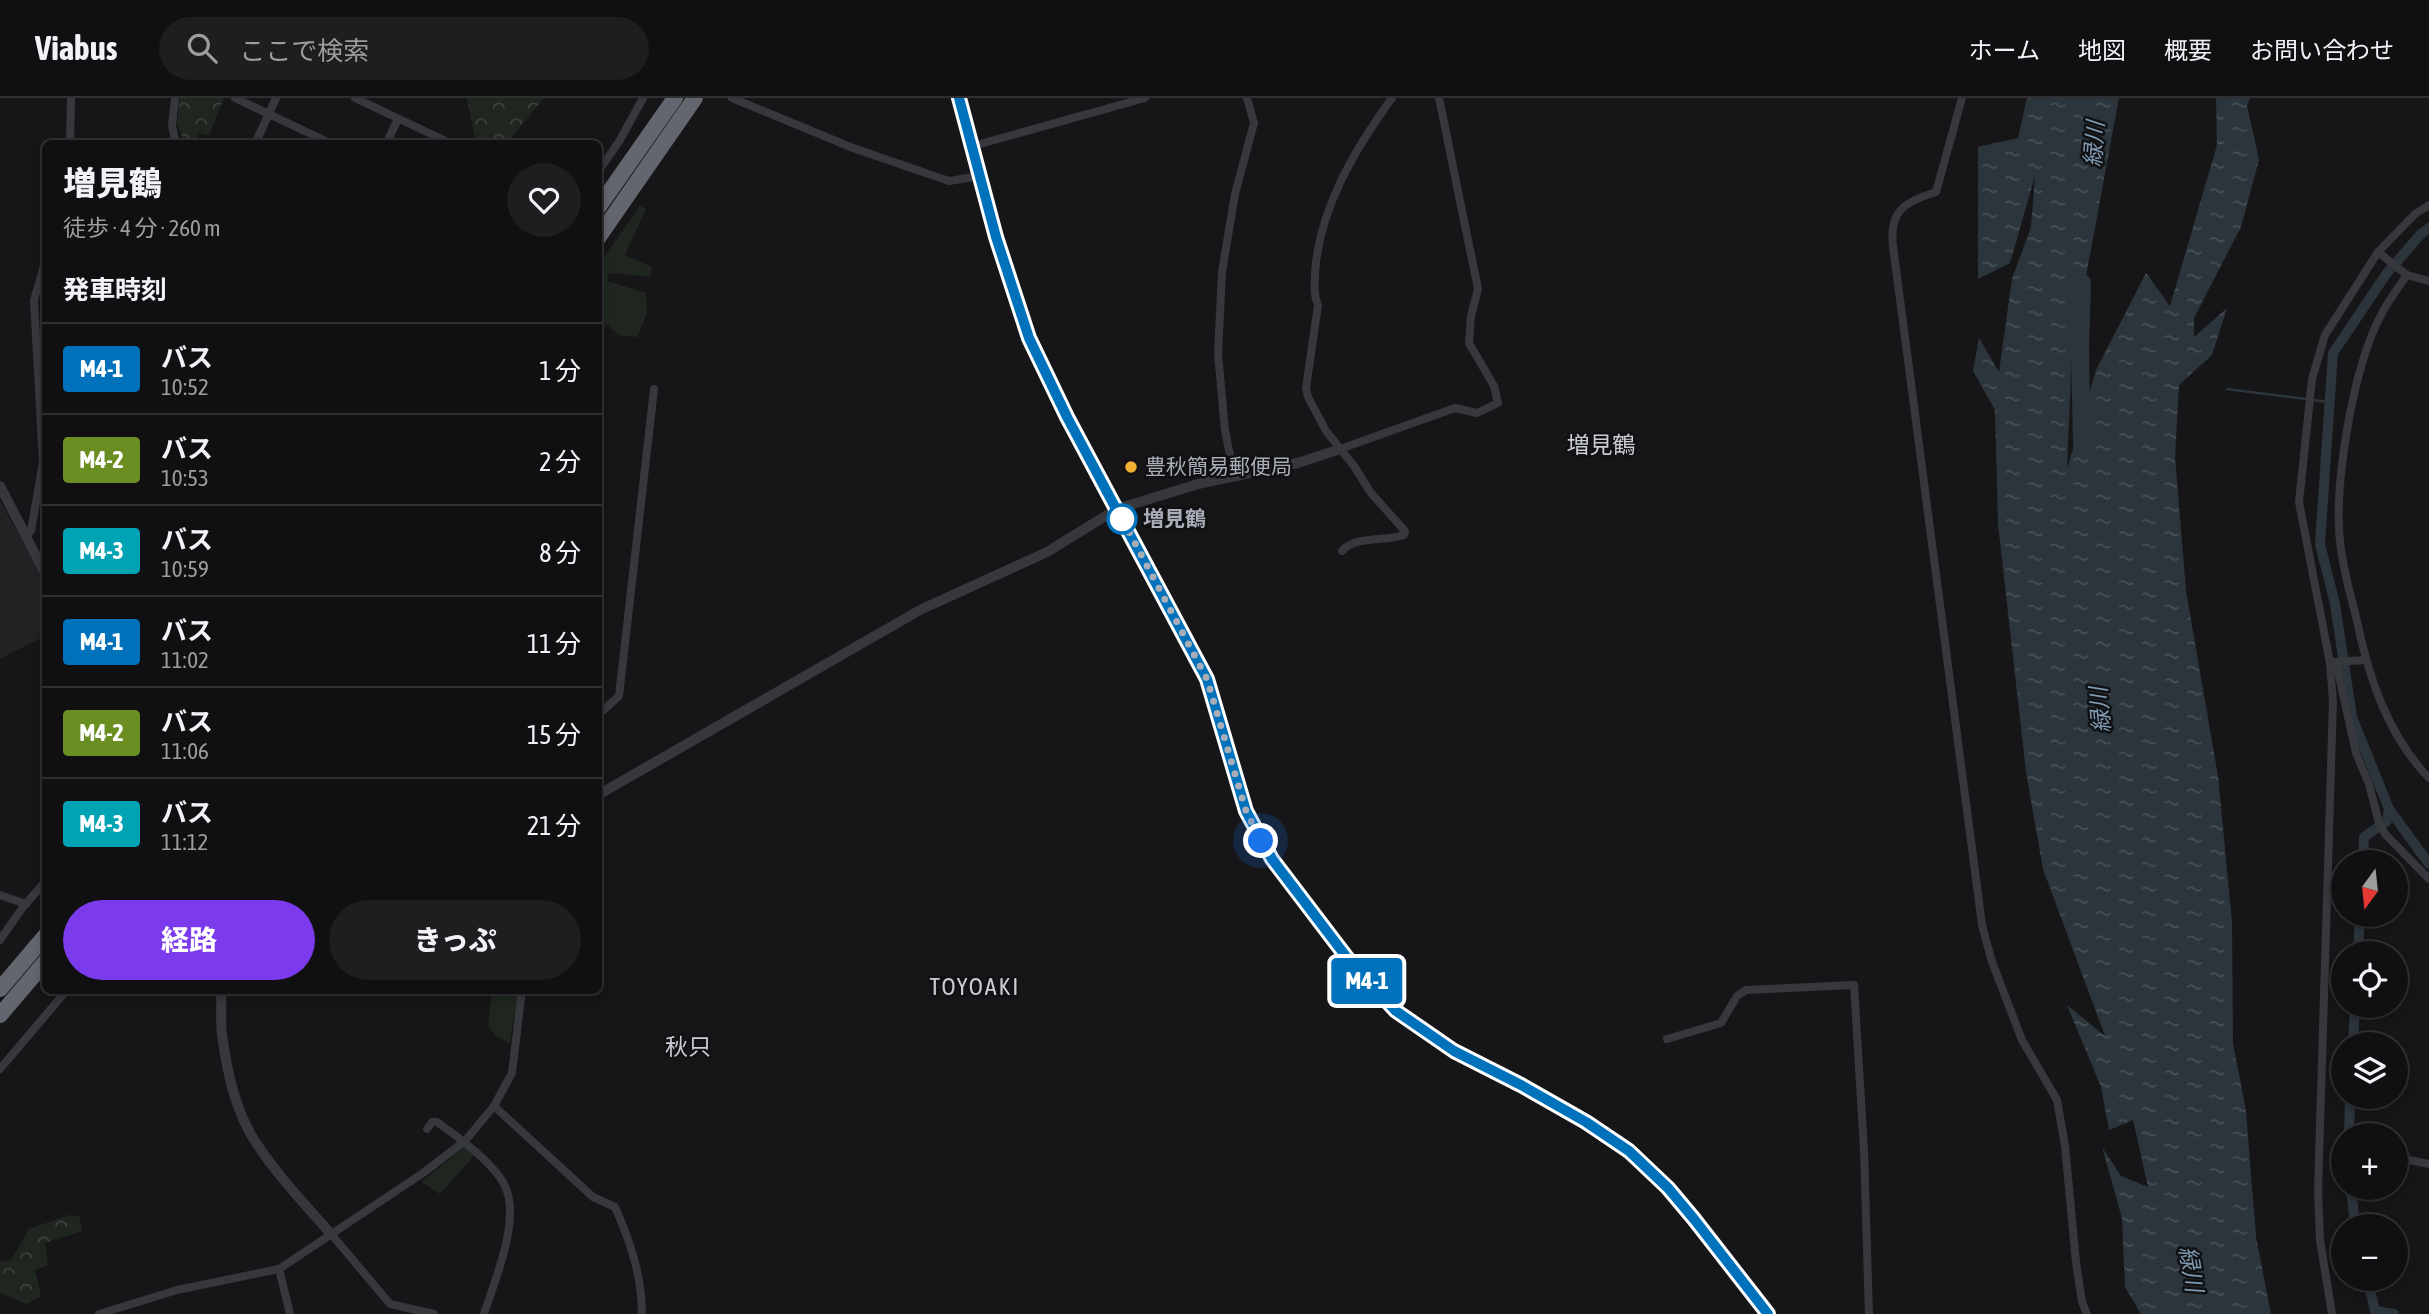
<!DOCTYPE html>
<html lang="ja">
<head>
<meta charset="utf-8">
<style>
  body { margin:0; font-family:"Asap Condensed","Noto Sans JP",sans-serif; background:#1e1e20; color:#f1f3f6; height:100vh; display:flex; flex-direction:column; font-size:26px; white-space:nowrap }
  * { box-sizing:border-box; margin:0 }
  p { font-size:23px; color:#9c9d9f }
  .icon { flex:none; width:38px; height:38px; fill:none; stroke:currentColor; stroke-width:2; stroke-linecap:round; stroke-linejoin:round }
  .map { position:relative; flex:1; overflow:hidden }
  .details { position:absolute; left:42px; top:42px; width:560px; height:854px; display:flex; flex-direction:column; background:#101012; border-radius:10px; box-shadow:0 4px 10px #0003,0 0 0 2px #303032 }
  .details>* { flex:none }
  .badge { padding:0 14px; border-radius:5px; font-size:24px; line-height:46px }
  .needle { width:46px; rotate:195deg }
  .tools { position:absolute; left:2331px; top:752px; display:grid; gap:14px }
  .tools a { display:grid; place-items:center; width:77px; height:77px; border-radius:50%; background:#101012; box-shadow:0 4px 10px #0003,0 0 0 2px #303032; font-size:35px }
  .you { position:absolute; width:35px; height:35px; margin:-18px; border:5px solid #fff; border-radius:50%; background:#1a73e8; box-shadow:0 0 0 10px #1a73e833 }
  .map>.badge { position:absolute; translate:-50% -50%; box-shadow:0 0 0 4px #fff }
  h2 { padding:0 21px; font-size:26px; line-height:63px }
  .round { display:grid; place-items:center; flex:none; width:74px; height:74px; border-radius:37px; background:#1e1e20 }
  .summary { display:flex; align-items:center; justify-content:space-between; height:119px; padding:0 21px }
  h1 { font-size:33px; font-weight:800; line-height:52px }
  .action { display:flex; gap:14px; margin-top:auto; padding:14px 21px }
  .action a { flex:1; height:80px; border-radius:42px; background:#7c3aed; color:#fff; font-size:28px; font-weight:800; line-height:80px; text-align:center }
  .action a+a { background:#1e1e20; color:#f1f3f6 }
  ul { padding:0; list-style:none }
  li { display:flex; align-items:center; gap:21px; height:91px; padding:0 21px; border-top:2px solid #303032 }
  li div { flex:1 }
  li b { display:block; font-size:26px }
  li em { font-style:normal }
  li .badge { min-width:77px; font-weight:700; text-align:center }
  header { display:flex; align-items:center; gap:42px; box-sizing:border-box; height:98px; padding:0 35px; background:#101012; border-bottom:2px solid #303032 }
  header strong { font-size:33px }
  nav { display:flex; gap:38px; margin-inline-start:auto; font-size:24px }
  .search { width:490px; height:63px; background:#1e1e20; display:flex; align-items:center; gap:18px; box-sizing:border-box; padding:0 24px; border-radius:38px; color:#9c9d9f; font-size:26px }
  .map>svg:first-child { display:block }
  .built { fill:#222225 }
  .green { fill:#1e261f }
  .forest { fill:url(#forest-crowns) }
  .water { fill:url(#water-ripples) }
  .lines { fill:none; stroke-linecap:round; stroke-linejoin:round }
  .stream { stroke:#2c353c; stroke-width:2.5 }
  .canal { stroke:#2c353c; stroke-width:10 }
  .river { stroke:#2c353c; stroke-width:18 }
  .minor { stroke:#37383d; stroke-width:8 }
  .tertiary { stroke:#37383d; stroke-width:10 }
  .secondary { stroke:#45474d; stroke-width:12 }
  .motorway { stroke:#63666e; stroke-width:16 }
  .line-casing { stroke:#fff; stroke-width:16 }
  .line { stroke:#0072bc; stroke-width:10 }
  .walk { stroke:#a8adb8; stroke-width:7; stroke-dasharray:0 12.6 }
  .poi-dot { fill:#f2b134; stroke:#111113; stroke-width:2.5 }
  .stop-dot { fill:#fff; stroke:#0072bc; stroke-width:3.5 }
  .labels { text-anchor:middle; stroke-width:5; stroke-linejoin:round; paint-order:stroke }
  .poi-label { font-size:21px; fill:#a8adb8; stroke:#111113; text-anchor:start }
  .stop-label { font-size:21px; font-weight:bold; fill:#a8adb8; stroke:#111113; text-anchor:start }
  .water-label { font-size:23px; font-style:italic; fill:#7f9bb3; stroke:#111113 }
  .neighbourhood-label { font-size:23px; fill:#c9ccd4; stroke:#111113 }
  .quarter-label { font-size:24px; letter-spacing:2px; fill:#c9ccd4; stroke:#111113 }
</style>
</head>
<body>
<header>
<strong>Viabus</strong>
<div class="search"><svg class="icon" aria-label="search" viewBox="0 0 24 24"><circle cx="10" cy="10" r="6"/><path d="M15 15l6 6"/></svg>ここで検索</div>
<nav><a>ホーム</a><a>地図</a><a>概要</a><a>お問い合わせ</a></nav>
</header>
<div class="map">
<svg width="2429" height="1216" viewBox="0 0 2429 1216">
  <defs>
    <pattern id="forest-crowns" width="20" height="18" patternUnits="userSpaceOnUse" patternTransform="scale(1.75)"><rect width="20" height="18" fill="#1e261f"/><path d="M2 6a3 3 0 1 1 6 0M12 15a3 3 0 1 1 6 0" fill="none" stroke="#3c433d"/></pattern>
    <pattern id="water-ripples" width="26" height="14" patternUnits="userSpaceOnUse" patternTransform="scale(1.75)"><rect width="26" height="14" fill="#2c353c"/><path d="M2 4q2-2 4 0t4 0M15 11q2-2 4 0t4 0" fill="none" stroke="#485056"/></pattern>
  </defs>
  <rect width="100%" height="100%" fill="#161618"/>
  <path class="built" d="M0,403L46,484L45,538L0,561Z"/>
  <g class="green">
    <path d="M640,108L646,111L625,157L652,169L651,179L609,175L607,183L646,195L647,215L637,239L621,238L607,227L599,234V166Z"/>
    <path d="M480,893H518L510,945L497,939L488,929L491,898Z"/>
    <path d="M465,1049L474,1058L440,1096L421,1084Z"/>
  </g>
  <g class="forest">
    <path d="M180,0H224L209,37L199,35L197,45H185L177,26Z"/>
    <path d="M467,0H544L507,45L476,46Z"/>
    <path d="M70,1117L79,1118L82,1133L45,1145L48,1167L35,1172L41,1198L27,1206L0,1195V1164L11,1162L29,1131Z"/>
  </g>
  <path class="water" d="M2027,0H2119L2072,254L2067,371L2096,272L2146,175L2170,208L2217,47L2216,0H2250L2247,7L2259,62L2241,129L2194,220V239L2227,210L2212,257L2179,287L2175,359L2186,493L2218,678L2232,824L2233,945L2246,1013L2256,1139L2271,1216H2141L2125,1189L2122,1120L2102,1049L2121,1078L2148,1089L2133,1022L2109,1032L2101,989L2067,907L2105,938L2043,771L2026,674L1998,426L1995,312L1973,273L1979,240L1999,274L2012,181L2031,129L2035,78L2010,165L1978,181V49L2018,40Z"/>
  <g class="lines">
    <g class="stream">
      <path d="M2227,291L2306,301"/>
      <path d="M2313,302L2330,304"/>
    </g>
    <g class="canal">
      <path d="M2429,130L2420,137L2387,175L2333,255L2320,446L2335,506L2352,619L2389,711L2429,766"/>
      <path d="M2363,765L2364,739L2387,723L2389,711"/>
      <path d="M2358,856L2360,817"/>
      <path d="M2353,947L2355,908"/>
      <path d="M2349,1038L2350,999"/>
      <path d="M2351,1090L2355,1129"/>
      <path d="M2367,1181L2376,1216"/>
      <path d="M2375,1213L2394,1216"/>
    </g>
    <path class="river" d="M2082,346L2080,252L2082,185"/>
    <g class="minor">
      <path d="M175,0L172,28L176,46"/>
      <path d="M235,0L332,46"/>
      <path d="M355,0L452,46"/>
      <path d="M732,0L853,50L949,83L980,78"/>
      <path d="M1962,0L1936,94C1904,104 1889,113 1893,148L1982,827L1992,864L2022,942L2057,1002L2065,1048L2076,1164L2082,1204L2087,1216"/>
      <path d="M70,46L71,0"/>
      <path d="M255,46L276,0"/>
      <path d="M386,46L398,21"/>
      <path d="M973,48L1145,0"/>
      <path d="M598,74L620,42L643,0"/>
      <path d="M2378,154L2407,177L2429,183"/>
      <path d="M2407,177C2398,190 2388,203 2381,217C2353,270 2332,391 2341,451C2344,475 2351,499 2357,523C2369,580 2388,638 2429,680"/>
      <path d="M1340,351L1455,310L1477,315L1498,305L1494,288L1469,245L1471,218L1478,191L1439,0"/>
      <path d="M1234,378L1225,332L1218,256L1222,174L1235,96L1254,25L1247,0"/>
      <path d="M25,438L31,433L43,364L34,202L46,161"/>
      <path d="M1342,453C1356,437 1385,444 1404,437L1405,433L1371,395L1354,368L1326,333L1308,299L1306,290L1318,207C1313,196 1315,187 1315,175C1319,111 1355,51 1392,0"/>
      <path d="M2333,564L2365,562"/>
      <path d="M2336,564L2356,655L2369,686L2379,725L2385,736L2429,781"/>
      <path d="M598,617L619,598L654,291"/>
      <path d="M0,797L26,806"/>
      <path d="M0,842L23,809L46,783"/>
      <path d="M1667,941L1721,925L1737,898L1746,892L1854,887L1864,1052L1869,1216"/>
      <path d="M0,971L67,892"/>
      <path d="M494,1008L593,1099L615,1109C630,1143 642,1178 642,1216"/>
      <path d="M427,1031L432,1024H437C456,1037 493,1065 504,1086C522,1120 495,1181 484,1216"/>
      <path d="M2396,1059L2429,1066"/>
      <path d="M332,1137L390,1206L434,1216"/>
      <path d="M279,1171L290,1216"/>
      <path d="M99,1216L177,1192L279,1171L423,1075L465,1043L494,1008L512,975L522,892"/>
      <path d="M2332,1216L2320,1142L2318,1094L2333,604L2330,565L2299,404L2312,281L2325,237L2378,154L2415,116L2429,107"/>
    </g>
    <g class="tertiary">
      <path d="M0,388L46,477"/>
      <path d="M598,697L920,512L1047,454L1117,411L1198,386L1298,365L1340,351"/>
      <path d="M221,892C222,907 220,922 222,936C226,968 234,1006 250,1035C272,1072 303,1104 332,1137"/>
    </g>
    <path class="secondary" d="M959,0L996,139L1029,240L1056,297L1207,581L1246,713L1271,761L1348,861L1396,913L1454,953L1586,1024L1629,1053L1668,1090L1694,1121L1768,1216"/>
    <g class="motorway">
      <path d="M598,110L675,0"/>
      <path d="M598,140L695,0"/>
      <path d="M0,891L46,837"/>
      <path d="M0,917L46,863"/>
    </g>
  </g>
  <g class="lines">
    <defs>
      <path id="line" d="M959,0L996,139L1029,240L1067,319L1207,581L1246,713L1272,761L1348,861L1396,913L1454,953L1521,987L1586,1024L1629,1053L1668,1090L1694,1121L1768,1216"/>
    </defs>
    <use href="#line" class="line-casing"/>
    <use href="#line" class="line"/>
    <path class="walk" d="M1122,421L1117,411L1207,581L1246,713L1261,743"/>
  </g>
  <circle class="poi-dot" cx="1131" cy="369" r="7"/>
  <circle class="stop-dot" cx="1122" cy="421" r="14"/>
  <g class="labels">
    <g class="poi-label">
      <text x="1145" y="376">豊秋簡易郵便局</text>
    </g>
    <g class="stop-label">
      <text x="1143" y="428">増見鶴</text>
    </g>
    <g class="water-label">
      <text transform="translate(2094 46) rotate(-86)" y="8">緑川</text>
      <text transform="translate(2100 612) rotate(-95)" y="8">緑川</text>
      <text transform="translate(2191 1171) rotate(80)" y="8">緑川</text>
    </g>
    <g class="neighbourhood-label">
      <text x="1601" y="355">増見鶴</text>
      <text x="688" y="957">秋只</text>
    </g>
    <g class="quarter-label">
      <text x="975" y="897">TOYOAKI</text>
    </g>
  </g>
</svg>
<div class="tools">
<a><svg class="needle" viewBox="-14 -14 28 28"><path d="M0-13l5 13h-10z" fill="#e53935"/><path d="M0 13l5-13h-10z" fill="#9c9d9f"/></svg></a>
<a><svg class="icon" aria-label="locate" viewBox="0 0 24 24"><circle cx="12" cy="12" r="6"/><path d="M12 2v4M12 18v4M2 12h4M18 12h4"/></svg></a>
<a><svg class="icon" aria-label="layers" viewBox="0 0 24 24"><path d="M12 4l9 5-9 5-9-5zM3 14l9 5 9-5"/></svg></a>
<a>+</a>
<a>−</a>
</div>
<div class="you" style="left:1261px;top:743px"></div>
<b class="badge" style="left:1367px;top:883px;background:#0072bc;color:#fff">M4-1</b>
<section class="details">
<div class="summary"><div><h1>増見鶴</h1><p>徒歩 · 4 分 · 260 m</p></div><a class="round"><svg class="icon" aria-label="heart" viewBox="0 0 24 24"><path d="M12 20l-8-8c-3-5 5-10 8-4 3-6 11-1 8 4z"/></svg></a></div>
<h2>発車時刻</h2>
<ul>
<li><span class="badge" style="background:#0072bc;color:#fff">M4-1</span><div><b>バス</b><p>10:52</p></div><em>1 分</em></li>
<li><span class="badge" style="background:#6b8e23;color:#fff">M4-2</span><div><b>バス</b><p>10:53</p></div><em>2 分</em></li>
<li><span class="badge" style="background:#00a3b4;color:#fff">M4-3</span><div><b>バス</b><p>10:59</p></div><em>8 分</em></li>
<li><span class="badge" style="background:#0072bc;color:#fff">M4-1</span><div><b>バス</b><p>11:02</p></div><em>11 分</em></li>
<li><span class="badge" style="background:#6b8e23;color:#fff">M4-2</span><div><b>バス</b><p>11:06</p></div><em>15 分</em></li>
<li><span class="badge" style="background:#00a3b4;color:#fff">M4-3</span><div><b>バス</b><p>11:12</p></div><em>21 分</em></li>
</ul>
<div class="action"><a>経路</a><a>きっぷ</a></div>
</section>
</div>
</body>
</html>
